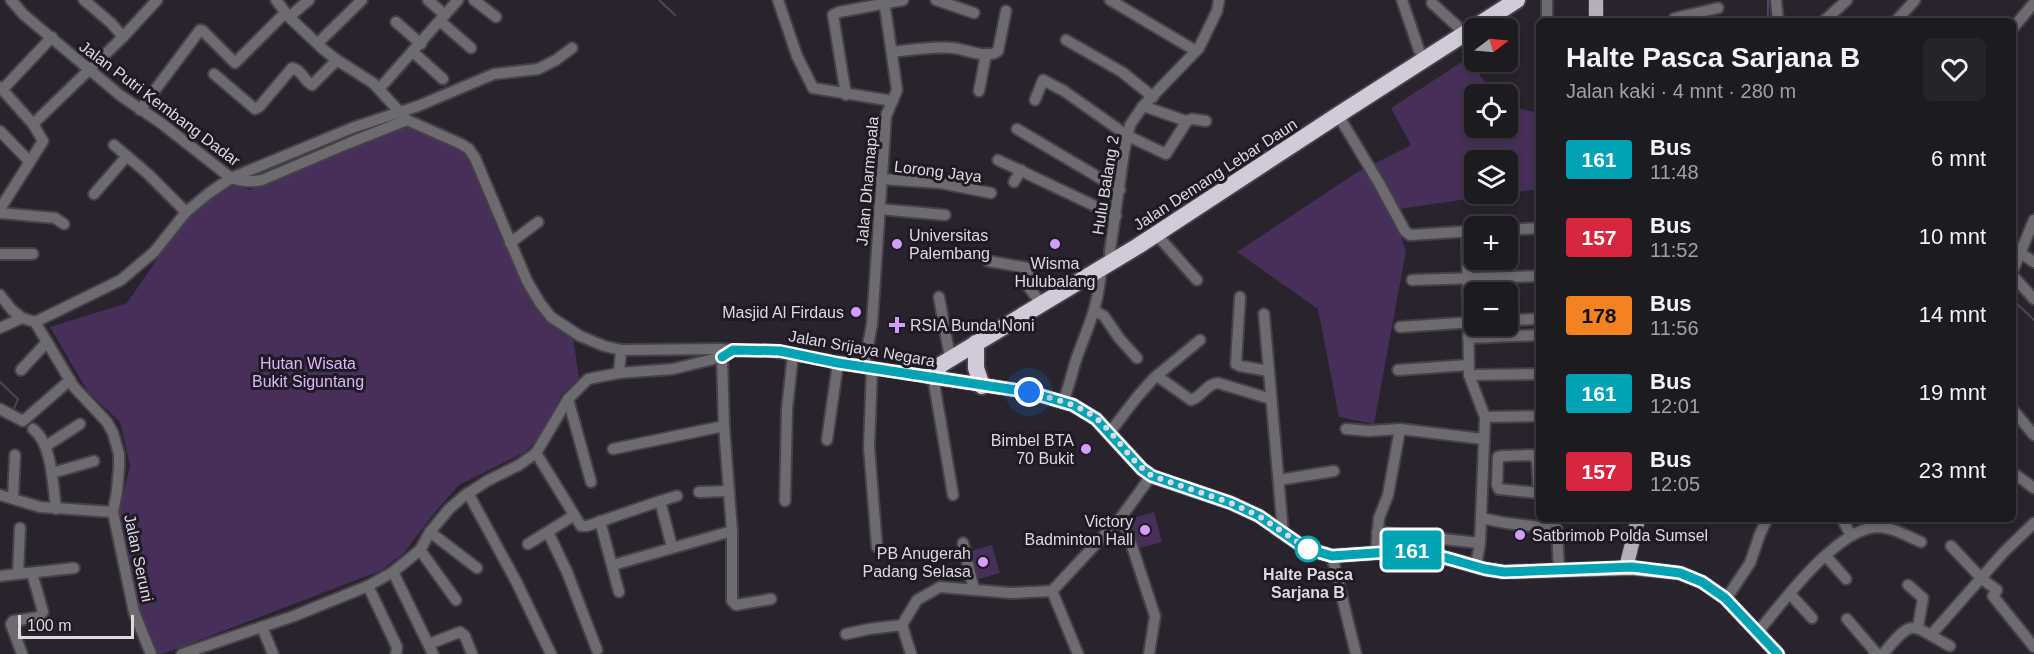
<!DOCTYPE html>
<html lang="id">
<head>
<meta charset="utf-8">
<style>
  body { margin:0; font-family:Helvetica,sans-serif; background:#26232a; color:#f1f3f6; height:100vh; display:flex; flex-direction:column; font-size:22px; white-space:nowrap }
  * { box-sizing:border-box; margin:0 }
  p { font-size:20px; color:#a1a1a5 }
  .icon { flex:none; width:33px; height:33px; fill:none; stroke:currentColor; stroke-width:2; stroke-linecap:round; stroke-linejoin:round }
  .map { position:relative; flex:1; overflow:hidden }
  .details { position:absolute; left:1536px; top:18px; width:480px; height:504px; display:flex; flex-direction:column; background:#1e1a22; border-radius:9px; box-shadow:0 3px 9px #0003,0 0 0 2px #3c3840 }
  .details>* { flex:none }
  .badge { padding:0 12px; border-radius:4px; font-size:21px; line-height:39px }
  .needle { width:39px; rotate:74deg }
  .controls { position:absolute; left:1464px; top:18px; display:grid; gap:12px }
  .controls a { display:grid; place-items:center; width:54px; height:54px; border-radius:9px; background:#1e1a22; box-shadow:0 3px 9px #0003,0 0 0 2px #3c3840; font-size:30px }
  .scale { position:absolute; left:18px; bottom:15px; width:116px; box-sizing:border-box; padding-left:6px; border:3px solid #dcd9e0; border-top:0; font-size:16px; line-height:21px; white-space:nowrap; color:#dcd9e0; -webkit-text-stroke:4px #1f1a23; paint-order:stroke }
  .you { position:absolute; width:30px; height:30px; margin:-15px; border:4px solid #fff; border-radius:50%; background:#1a73e8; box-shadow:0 0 0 9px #1a73e833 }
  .map>.badge { position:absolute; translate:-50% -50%; box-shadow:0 0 0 3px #fff }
  .round { display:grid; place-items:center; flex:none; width:63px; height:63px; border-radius:9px; background:#26232a }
  .overview { display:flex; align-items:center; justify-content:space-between; height:102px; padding:0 30px }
  h1 { font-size:28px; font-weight:700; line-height:45px }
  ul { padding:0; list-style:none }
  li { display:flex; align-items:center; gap:18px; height:78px; padding:0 30px }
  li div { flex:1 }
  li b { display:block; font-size:22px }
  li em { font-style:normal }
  li .badge { min-width:66px; font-weight:700; text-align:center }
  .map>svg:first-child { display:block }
  .green { fill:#462f58; fill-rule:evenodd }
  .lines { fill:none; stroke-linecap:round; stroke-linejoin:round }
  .stream { stroke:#544160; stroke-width:2 }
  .minor-casing { stroke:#45404a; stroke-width:14 }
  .major-casing { stroke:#45404a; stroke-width:16 }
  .highway-casing { stroke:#45404a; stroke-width:20 }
  .minor { stroke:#6d6a70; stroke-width:10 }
  .major { stroke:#b5afba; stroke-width:14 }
  .highway { stroke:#d1cad8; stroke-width:16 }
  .line-casing { stroke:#fff; stroke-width:14 }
  .line { stroke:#00a3b4; stroke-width:9 }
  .walk { stroke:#dcd9e0; stroke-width:6; stroke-dasharray:0 10.8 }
  .poi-dot { fill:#d29dfd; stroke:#1f1a23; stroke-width:2 }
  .stop-dot { fill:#fff; stroke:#00a3b4; stroke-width:3 }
  .labels { text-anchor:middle; stroke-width:6; stroke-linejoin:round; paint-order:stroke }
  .street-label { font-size:16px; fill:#dcd9e0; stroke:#1f1a23 }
  .poi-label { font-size:16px; fill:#dcd9e0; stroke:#1f1a23; text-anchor:end }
  .park-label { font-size:16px; fill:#ddb5fe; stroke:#1f1a23 }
  .stop-label { font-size:16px; font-weight:bold; fill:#dcd9e0; stroke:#1f1a23 }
</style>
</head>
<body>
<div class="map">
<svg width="2034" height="654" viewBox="0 0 2034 654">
  <rect width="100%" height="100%" fill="#28232d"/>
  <g class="green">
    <path d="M1468,58L1493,94H1474V128H1508V106L1539,113V189L1391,210L1406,251L1374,424L1339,417L1318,309L1237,252L1356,173L1411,145L1391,108ZM1474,160H1508V194H1474Z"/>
    <path d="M407,126L464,152L474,168L497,229L535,306L550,323L573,337L579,378L562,394L540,437L525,452L459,485L435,512L403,554L380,571L163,654H157L134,603L118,517L130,466L120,422L88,392L50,327L127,303L189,213L212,196L234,185L250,190Z"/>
    <path d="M1154,512L1162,542L1136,549L1128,519Z"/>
    <path d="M992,545L1000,573L975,580L967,552Z"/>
  </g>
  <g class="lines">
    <g class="stream">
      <path d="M659,0L675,15"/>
      <path d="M1768,0V21"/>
      <path d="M2013,300L2034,320"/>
      <path d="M0,382L18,399L13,411L26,414"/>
    </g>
    <defs>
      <g id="minor">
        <path d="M11,0L24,15L121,96L161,123L231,178C243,182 250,182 262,180L349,143L407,120"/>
        <path d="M84,0L111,23L123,37"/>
        <path d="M276,0L289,17L324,50L337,60L373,83L407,120L461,144L469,149L475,158L527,281L540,303L551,317L580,336L604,346L621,350L720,349L733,350"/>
        <path d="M428,0L445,15"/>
        <path d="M474,0L496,17"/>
        <path d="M778,0L797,56L813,88L893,101"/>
        <path d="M936,0L974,13"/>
        <path d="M1110,0L1196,51"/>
        <path d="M1402,0L1419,50"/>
        <path d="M1547,0V21"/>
        <path d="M1776,0L1778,21"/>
        <path d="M1432,3L1457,26"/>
        <path d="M289,17L309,0"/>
        <path d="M440,21L471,48"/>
        <path d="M1673,21L1675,18L1718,8"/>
        <path d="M1824,21L1847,0"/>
        <path d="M1896,21L1915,0"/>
        <path d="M396,22L421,44"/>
        <path d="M2013,28L2034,3"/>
        <path d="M1066,40L1122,72L1153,97"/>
        <path d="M318,43L362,0"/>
        <path d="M413,52L443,79"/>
        <path d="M892,52C912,50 933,46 953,48C966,49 987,60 998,51L1006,11"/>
        <path d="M214,74L255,109L259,107L292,68C301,69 304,81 312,85L337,60"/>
        <path d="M0,87L33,124L43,141L0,209"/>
        <path d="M379,89L458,0"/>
        <path d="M2,90L52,37"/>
        <path d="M979,91L986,54"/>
        <path d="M846,95L833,15L839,12L903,0"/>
        <path d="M1035,100L1043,80L1064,91L1128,136L1166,154L1187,121"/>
        <path d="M1143,106L1186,121L1192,119L1206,121"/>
        <path d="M140,110L200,30L203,31L235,63L285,13"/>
        <path d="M1338,115L1379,183L1405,231L1410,235L1474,231"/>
        <path d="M33,124L123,37L157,0"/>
        <path d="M1017,129L1120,190"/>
        <path d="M0,131L29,161"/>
        <path d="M114,145L148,174L186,212"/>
        <path d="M998,160L1116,216"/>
        <path d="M881,179L940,183L991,193"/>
        <path d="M1014,182L1021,170"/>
        <path d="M94,194L127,156"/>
        <path d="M879,209L945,215"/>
        <path d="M0,213L55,218L64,224"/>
        <path d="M1508,230L1539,228"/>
        <path d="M1467,232L1469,375L1485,417L1480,543L1476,566"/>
        <path d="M1156,234L1197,280"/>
        <path d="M510,243L538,222"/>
        <path d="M2019,252L2034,262"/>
        <path d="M0,254H33"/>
        <path d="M988,261L1028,268V286L1037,298"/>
        <path d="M1110,262V251L1124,152L1130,125L1143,106L1199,48L1217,11L1219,0"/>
        <path d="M2013,270L2034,220"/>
        <path d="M2013,276L2034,299"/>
        <path d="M1412,280L1539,276"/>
        <path d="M0,295L12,310L22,318L35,322L74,387L107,422L113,433L119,454V467L117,491L113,512L134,612L151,654"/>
        <path d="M939,297L949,352"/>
        <path d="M1240,297L1236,364L1240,366L1269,371"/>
        <path d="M1095,311L1104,316L1119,338L1137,358"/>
        <path d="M1264,314L1283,532"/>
        <path d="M1508,320L1537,319"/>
        <path d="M35,322L121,280L154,252L186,212L209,193L231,178L352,128L418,106L494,74L538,69L556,60L572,48"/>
        <path d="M1400,327L1474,322"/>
        <path d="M0,328L22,318"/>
        <path d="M1468,338L1539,335"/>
        <path d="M722,357L724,426L732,531V601L736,605L771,599"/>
        <path d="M864,367L872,324L886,116L897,90L884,0"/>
        <path d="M872,368L869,447L877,547"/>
        <path d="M21,370L47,342"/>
        <path d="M1398,370L1468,365"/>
        <path d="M619,373L621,350"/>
        <path d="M1469,375L1539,374"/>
        <path d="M1157,376L1191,400C1202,397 1206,384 1218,383L1271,399"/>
        <path d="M933,377L953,495"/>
        <path d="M568,399L591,482"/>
        <path d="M1063,402C1069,387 1072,372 1077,357C1089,324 1099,305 1101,268"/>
        <path d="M0,409L23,421L70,380"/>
        <path d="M2013,410L2034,435"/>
        <path d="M1485,417L1539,416"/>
        <path d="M33,429C52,443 53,486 56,509"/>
        <path d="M1346,429L1369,431L1400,429L1483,439"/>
        <path d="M1110,432L1137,397L1154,378L1200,340"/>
        <path d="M827,440L838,363"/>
        <path d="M46,446L80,424"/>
        <path d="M613,449L724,426"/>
        <path d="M536,453L581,526H587L660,501L672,547"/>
        <path d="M1532,455L1537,460L1539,493L1499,489L1497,485L1498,457L1501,456Z"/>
        <path d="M52,473L94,461"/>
        <path d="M2016,475L2034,488"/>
        <path d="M1279,480L1334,471"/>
        <path d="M699,492L729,491"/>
        <path d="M468,493L517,583L551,654"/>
        <path d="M0,495L40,507L113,512"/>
        <path d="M13,498L15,455"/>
        <path d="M660,501L677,496"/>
        <path d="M785,501L787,409L793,354"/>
        <path d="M1122,516L1155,616L1149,654"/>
        <path d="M1481,518L1506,523L1557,529L1559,571"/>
        <path d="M1842,519L1851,535"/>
        <path d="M600,521L619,592"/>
        <path d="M430,532L477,568"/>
        <path d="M548,532L567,572L597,650"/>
        <path d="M1377,532L1480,543"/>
        <path d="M963,543L974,590"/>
        <path d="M528,544L573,516"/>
        <path d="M1951,546L1982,579L1997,590L1993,596L2034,647"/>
        <path d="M420,550L456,600"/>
        <path d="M1376,552L1379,518L1388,495L1400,429"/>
        <path d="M1332,556L1356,654"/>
        <path d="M1826,556L1846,579"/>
        <path d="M613,565L732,531"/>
        <path d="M393,572L433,654"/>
        <path d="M18,574L20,528"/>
        <path d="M0,576L74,568"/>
        <path d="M1908,585L1923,598L1918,627"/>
        <path d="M368,586L397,647L396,654"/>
        <path d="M1052,591L1078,654"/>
        <path d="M1790,594L1812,618"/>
        <path d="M1726,599L1750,563L1760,534L1767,519"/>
        <path d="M1847,619L1877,654"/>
        <path d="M262,627L273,654"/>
        <path d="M1757,633C1782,603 1836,529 1877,527C1892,527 1907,536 1921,542"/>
        <path d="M846,634L869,629L902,625"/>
        <path d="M1931,635L2004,552L2034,523"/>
        <path d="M429,644L460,632L465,636L472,654"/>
        <path d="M22,654L11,624L13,621L39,617L43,612L32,573"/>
        <path d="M182,654L294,616L368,586L393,572L420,550L430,532L449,509L464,496L487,481L519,465L536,453L568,399L588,379L619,373L673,369L722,357L733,350H763L925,376"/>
        <path d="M911,654L902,625L917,600L940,587L1011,593L1052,591L1122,516L1151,476"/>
        <path d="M1883,654C1915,615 1911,626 1950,646"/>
      </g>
      <g id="major">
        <path d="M1596,21V0"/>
        <path d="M925,376L1029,392L1073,405L1096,419L1142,469L1151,476L1231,503L1259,516L1305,548L1332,556L1418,550L1485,569L1504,572L1632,568L1680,573L1702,582L1725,598L1778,654"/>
        <path d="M1626,568L1638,519"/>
      </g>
      <g id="highway">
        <path d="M976,343V368L982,386"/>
        <path d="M933,377L936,370L942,364L1138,246L1338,115L1517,0"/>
      </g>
    </defs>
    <use href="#minor" class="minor-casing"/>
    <use href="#major" class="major-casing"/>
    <use href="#highway" class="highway-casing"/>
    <use href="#minor" class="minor"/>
    <use href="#major" class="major"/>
    <use href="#highway" class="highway"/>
  </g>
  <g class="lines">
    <defs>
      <path id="line" d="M722,357L733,350L780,351L838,363L1029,392L1073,405L1096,419L1142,469L1152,476L1231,503L1259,516L1305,548L1332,556L1418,550L1485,569L1504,572L1632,567L1680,573L1702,582L1725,598L1778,654"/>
    </defs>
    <use href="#line" class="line-casing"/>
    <use href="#line" class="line"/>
    <path class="walk" d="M1029,392C1052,399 1078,403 1097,419C1117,436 1129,460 1152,476L1231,503L1259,516L1308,549"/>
  </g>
  <g class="poi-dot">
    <circle cx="897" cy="244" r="6"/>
    <circle cx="1055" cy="244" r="6"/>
    <circle cx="856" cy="312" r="6"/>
    <path d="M894 316h6v6h6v6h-6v6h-6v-6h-6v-6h6z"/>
    <circle cx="1086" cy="449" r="6"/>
    <circle cx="1145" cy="530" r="6"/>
    <circle cx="1520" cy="535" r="6"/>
    <circle cx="983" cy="562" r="6"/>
  </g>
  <circle class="stop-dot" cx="1308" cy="549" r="12"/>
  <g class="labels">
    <g class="street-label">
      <text transform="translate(160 103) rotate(37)" y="6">Jalan Putri Kembang Dadar</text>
      <text transform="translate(938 171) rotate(7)" y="6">Lorong Jaya</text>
      <text transform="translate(1215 174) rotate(-33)" y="6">Jalan Demang Lebar Daun</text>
      <text transform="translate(867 181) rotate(-85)" y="6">Jalan Dharmapala</text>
      <text transform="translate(1105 185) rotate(-81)" y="6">Hulu Balang 2</text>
      <text transform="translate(862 348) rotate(10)" y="6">Jalan Srijaya Negara</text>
      <text transform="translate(139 558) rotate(78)" y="6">Jalan Seruni</text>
    </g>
    <g class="poi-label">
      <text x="909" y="241" text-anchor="start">Universitas<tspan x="909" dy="18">Palembang</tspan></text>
      <text x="1055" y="269" text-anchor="middle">Wisma<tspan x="1055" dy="18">Hulubalang</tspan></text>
      <text x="844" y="318">Masjid Al Firdaus</text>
      <text x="910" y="331" text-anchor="start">RSIA Bunda Noni</text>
      <text x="1074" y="446">Bimbel BTA<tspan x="1074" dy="18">70 Bukit</tspan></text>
      <text x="1133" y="527">Victory<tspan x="1133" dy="18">Badminton Hall</tspan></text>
      <text x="1532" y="541" text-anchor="start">Satbrimob Polda Sumsel</text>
      <text x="971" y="559">PB Anugerah<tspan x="971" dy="18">Padang Selasa</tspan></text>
    </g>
    <g class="park-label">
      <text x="308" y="369">Hutan Wisata<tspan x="308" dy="18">Bukit Siguntang</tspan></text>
    </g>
    <g class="stop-label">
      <text x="1308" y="580">Halte Pasca<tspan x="1308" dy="18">Sarjana B</tspan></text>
    </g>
  </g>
</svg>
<div class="controls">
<a><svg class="needle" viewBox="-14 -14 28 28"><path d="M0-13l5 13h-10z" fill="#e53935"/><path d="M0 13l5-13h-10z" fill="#a1a1a5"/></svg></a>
<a><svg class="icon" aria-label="locate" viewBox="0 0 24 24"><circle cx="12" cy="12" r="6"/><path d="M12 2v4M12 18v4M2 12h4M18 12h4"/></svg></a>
<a><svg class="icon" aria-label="layers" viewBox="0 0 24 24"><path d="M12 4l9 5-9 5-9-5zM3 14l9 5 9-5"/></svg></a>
<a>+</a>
<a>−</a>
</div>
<div class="scale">100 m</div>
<div class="you" style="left:1029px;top:392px"></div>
<b class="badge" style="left:1412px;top:550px;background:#00a3b4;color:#fff">161</b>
<section class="details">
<div class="overview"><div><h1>Halte Pasca Sarjana B</h1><p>Jalan kaki · 4 mnt · 280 m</p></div><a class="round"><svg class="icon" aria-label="heart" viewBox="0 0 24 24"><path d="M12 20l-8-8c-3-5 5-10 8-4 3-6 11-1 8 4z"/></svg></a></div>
<ul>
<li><span class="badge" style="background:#00a3b4;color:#fff">161</span><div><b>Bus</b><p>11:48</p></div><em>6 mnt</em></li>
<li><span class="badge" style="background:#d7263d;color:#fff">157</span><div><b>Bus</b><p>11:52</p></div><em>10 mnt</em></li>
<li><span class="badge" style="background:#f58220;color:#111">178</span><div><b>Bus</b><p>11:56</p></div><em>14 mnt</em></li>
<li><span class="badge" style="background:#00a3b4;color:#fff">161</span><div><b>Bus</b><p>12:01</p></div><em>19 mnt</em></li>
<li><span class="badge" style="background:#d7263d;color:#fff">157</span><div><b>Bus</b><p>12:05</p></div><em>23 mnt</em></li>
</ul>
</section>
</div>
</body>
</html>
